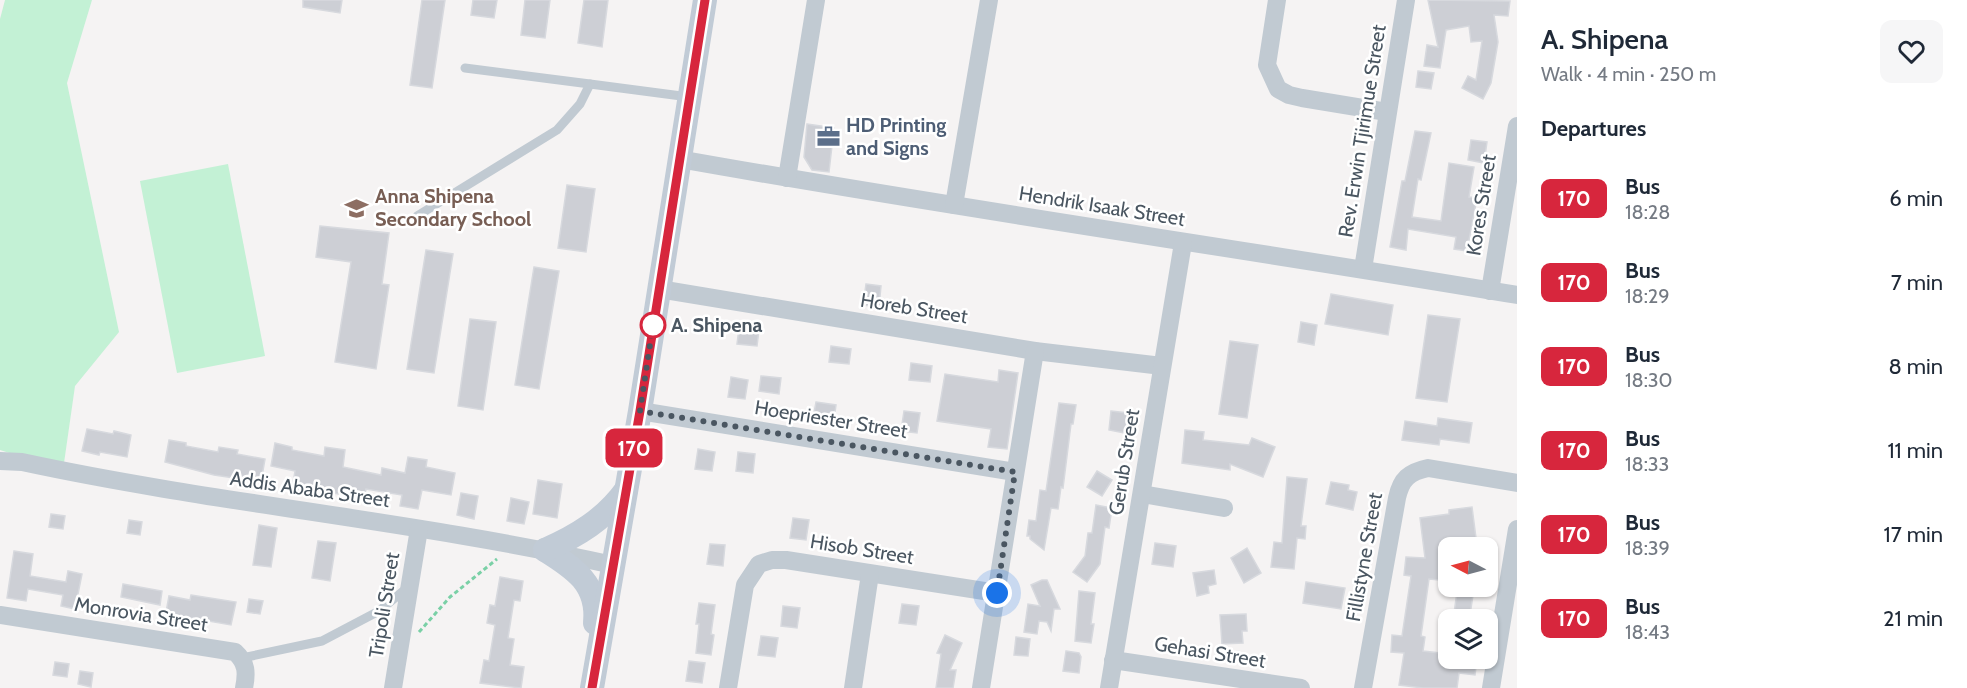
<!DOCTYPE html>
<html lang="en">
<head>
<meta charset="utf-8">
<style>
  body { margin:0; font-family:Cabin,sans-serif; background:#f6f6f7; color:#1f2937; height:100vh; display:flex; flex-direction:column; font-size:22px; white-space:nowrap }
  * { box-sizing:border-box; margin:0 }
  p { font-size:20px; color:#747a83 }
  .icon { flex:none; width:33px; height:33px; fill:none; stroke:currentColor; stroke-width:2; stroke-linecap:round; stroke-linejoin:round }
  .map { position:relative; flex:1; overflow:hidden }
  .panel { display:flex; flex-direction:column; background:#fff; width:450px }
  .panel>* { flex:none }
  .badge { padding:0 12px; border-radius:9px; font-size:21px; line-height:39px }
  .needle { width:39px; rotate:276deg }
  .tools { position:absolute; left:1438px; top:537px; display:grid; gap:12px }
  .tools a { display:grid; place-items:center; width:60px; height:60px; border-radius:12px; background:#fff; box-shadow:0 2px 4px #0004; font-size:30px }
  .you { position:absolute; width:30px; height:30px; margin:-15px; border:4px solid #fff; border-radius:50%; background:#1a73e8; box-shadow:0 0 0 9px #1a73e833 }
  .map>.badge { position:absolute; translate:-50% -50%; box-shadow:0 0 0 3px #fff }
  h2 { padding:0 24px; font-size:22px; line-height:54px }
  .round { display:grid; place-items:center; flex:none; width:63px; height:63px; border-radius:12px; background:#f6f6f7 }
  .overview { display:flex; align-items:center; justify-content:space-between; height:102px; padding:0 24px }
  h1 { font-size:28px; font-weight:600; line-height:45px }
  ul { padding:0; list-style:none }
  li { display:flex; align-items:center; gap:18px; height:84px; padding:0 24px }
  li div { flex:1 }
  li b { display:block; font-size:22px }
  li em { font-style:normal }
  li .badge { min-width:66px; font-weight:700; text-align:center }
  main { display:flex; flex:1; min-height:0 }
  .map>svg:first-child { display:block }
  .green { fill:#c3f1d5 }
  .building { fill:#cdcfd5; stroke:#d7d9de; stroke-width:1.5 }
  .lines { fill:none; stroke-linecap:round; stroke-linejoin:round }
  .path { stroke:#7ad0a6; stroke-width:3; stroke-dasharray:4.5 3; stroke-linecap:butt }
  .lane { stroke:#c1cad2; stroke-width:9 }
  .street { stroke:#c1cad2; stroke-width:18 }
  .secondary { stroke:#c1cbd6; stroke-width:24 }
  .line-casing { stroke:#fff; stroke-width:14 }
  .line { stroke:#d7263d; stroke-width:9 }
  .walk { stroke:#4a5661; stroke-width:6; stroke-dasharray:0 10.8 }
  .stop-dot { fill:#fff; stroke:#d7263d; stroke-width:3 }
  .labels { text-anchor:middle; stroke-width:5; stroke-linejoin:round; paint-order:stroke }
  .service-label { font-size:20px; font-weight:bold; fill:#4e5e75; stroke:#fff; text-anchor:start }
  .street-label { font-size:20px; fill:#4a5661; stroke:#fff }
  .education-label { font-size:20px; font-weight:bold; fill:#785e54; stroke:#fff; text-anchor:start }
  .stop-label { font-size:20px; font-weight:bold; fill:#4a5661; stroke:#fff; text-anchor:start }
</style>
</head>
<body>
<main>
<div class="map">
<svg width="1517" height="688" viewBox="0 0 1517 688">
  <rect width="100%" height="100%" fill="#f5f3f3"/>
  <g class="green">
    <path d="M5,0H92L67,83L119,332L75,386L63,470L0,450V19Z"/>
    <path d="M228,164L265,356L177,373L140,181Z"/>
  </g>
  <g class="building">
    <path d="M303,0H342L340,13L303,7Z"/>
    <path d="M422,0H445L432,88L410,85Z"/>
    <path d="M473,0H497L494,18L471,15Z"/>
    <path d="M525,0H550L545,38L521,35Z"/>
    <path d="M584,0H608L602,47L578,43Z"/>
    <path d="M1428,0L1510,1L1508,16L1494,15L1498,42L1491,83L1483,99L1462,88L1468,76L1476,80L1482,41L1471,42L1469,26L1446,30L1440,68L1424,66L1427,45L1438,47Z"/>
    <path d="M1418,71L1434,73L1431,89L1416,87Z"/>
    <path d="M807,124L834,128L829,172L812,170L804,157Z"/>
    <path d="M1415,131L1431,133L1421,180L1418,179L1412,217L1441,221L1449,163L1474,167L1469,197L1477,198L1467,251L1454,249L1456,237L1408,229L1406,250L1390,247L1402,181H1405Z"/>
    <path d="M1471,140L1487,142L1484,163L1468,160Z"/>
    <path d="M567,185L595,189L586,252L558,248Z"/>
    <path d="M320,226L389,233L382,284L389,285L376,369L335,362L351,262L316,257Z"/>
    <path d="M426,250L453,254L434,373L407,369Z"/>
    <path d="M534,267L559,271L539,389L515,385Z"/>
    <path d="M866,284L881,286L879,307L863,305Z"/>
    <path d="M1331,294L1393,305L1388,335L1325,324Z"/>
    <path d="M1428,315L1460,319L1447,402L1416,398Z"/>
    <path d="M470,319L496,322L483,410L458,406Z"/>
    <path d="M1301,322L1317,325L1314,345L1298,342Z"/>
    <path d="M739,328L759,330L757,346L737,344Z"/>
    <path d="M1230,341L1258,345L1247,418L1219,414Z"/>
    <path d="M831,346L851,349L849,364L829,362Z"/>
    <path d="M911,363L932,366L930,382L909,380Z"/>
    <path d="M999,370L1018,373L1007,449L988,447L991,429L937,421L945,374L998,382Z"/>
    <path d="M761,376L781,378L779,394L759,391Z"/>
    <path d="M731,377L748,380L745,399L728,397Z"/>
    <path d="M816,402L836,405L834,420L813,418Z"/>
    <path d="M1059,403L1076,405L1073,424H1071L1063,488L1061,487L1058,509L1051,508L1044,550L1030,539V536H1027L1029,520L1036,521L1040,490L1046,491Z"/>
    <path d="M904,411L920,413L917,433L901,431Z"/>
    <path d="M1111,411L1128,413L1125,433L1109,430Z"/>
    <path d="M1438,418L1472,423L1469,443L1440,439L1439,445L1402,440L1405,421L1437,426Z"/>
    <path d="M87,429L113,434L114,431L131,435L127,457L100,452L99,455L82,451Z"/>
    <path d="M1185,430L1204,432L1203,440L1249,445L1252,438L1275,447L1263,477L1230,464V470L1182,463Z"/>
    <path d="M169,440L186,443V446L218,452L219,447L238,450L237,454L265,459L261,482L214,475L165,462Z"/>
    <path d="M275,443L292,447V450L324,456L325,447L345,450L343,467L381,475L382,468L405,473L408,457L427,460L426,467L455,473L451,495L422,490L418,509L400,506L402,495L366,489L365,495L339,490L338,494L309,489L308,492L292,489L295,471L271,466Z"/>
    <path d="M698,449L715,452L712,471L695,469Z"/>
    <path d="M738,452L755,454L753,473L736,471Z"/>
    <path d="M1097,471L1112,480L1102,496L1087,487Z"/>
    <path d="M1287,477L1307,479L1301,526H1306L1305,539L1297,538L1294,569L1271,567L1274,542L1282,543Z"/>
    <path d="M538,480L562,484L557,518L533,514Z"/>
    <path d="M1331,482L1349,485L1348,490L1357,492L1353,510L1326,504Z"/>
    <path d="M461,493L478,496L474,519L457,515Z"/>
    <path d="M511,498L529,502L524,524L507,521Z"/>
    <path d="M1096,505L1112,508L1109,528L1105,527L1100,564L1087,582L1073,572L1085,556L1088,533H1092Z"/>
    <path d="M1472,507L1476,538L1449,542V581L1429,579L1421,636L1425,637L1423,651L1449,654V658H1477L1475,675L1459,673L1457,688H1423L1399,685L1404,653L1391,652L1392,635L1402,636L1411,576L1404,575L1406,557L1425,558L1420,518L1449,514V510Z"/>
    <path d="M51,514L65,516L63,529L49,527Z"/>
    <path d="M793,518L809,520L806,540L790,538Z"/>
    <path d="M129,520L142,522L140,535L127,533Z"/>
    <path d="M259,525L277,528L271,567L253,565Z"/>
    <path d="M318,541L336,543L330,581L312,578Z"/>
    <path d="M1155,543L1176,546L1173,567L1152,564Z"/>
    <path d="M710,544L725,545L723,566L707,564Z"/>
    <path d="M1247,548L1261,573L1244,583L1231,558Z"/>
    <path d="M14,551L33,554L30,576L66,582L68,571L82,574L75,609L61,606L63,595L28,589L26,601L7,598Z"/>
    <path d="M1214,570L1216,584L1208,586L1209,593L1197,596L1193,573Z"/>
    <path d="M500,577L523,581L520,601L514,600L508,638L514,639L510,665L524,667L521,688L480,683L484,660L489,661L495,625L487,623L490,605L495,606Z"/>
    <path d="M1042,580H1047L1060,609H1054L1051,631L1047,622L1039,621L1037,634L1024,632L1028,604L1040,606L1031,585Z"/>
    <path d="M1306,582L1345,588L1341,609L1303,603Z"/>
    <path d="M123,584L162,591L160,605L121,597Z"/>
    <path d="M1079,591L1095,593L1091,624H1094L1091,643L1075,641Z"/>
    <path d="M1457,592L1473,595L1470,615L1454,613Z"/>
    <path d="M191,595L236,602L231,625L180,616L178,626L164,623L169,596L190,600Z"/>
    <path d="M249,599L263,601L260,614L247,612Z"/>
    <path d="M699,603L715,605L711,634L714,635L711,655L696,653L699,624H696Z"/>
    <path d="M902,604L919,606L916,625L899,623Z"/>
    <path d="M783,606L800,608L797,628L781,626Z"/>
    <path d="M1246,614L1247,631H1242L1243,643L1222,644L1220,615Z"/>
    <path d="M945,635L962,643L950,670H956L953,688H936L941,654L937,653Z"/>
    <path d="M761,636L778,638L775,657L758,655Z"/>
    <path d="M1016,637L1030,639L1028,656L1014,655Z"/>
    <path d="M1066,651L1079,653L1081,657L1079,673L1063,671Z"/>
    <path d="M689,661L705,663L702,683L686,681Z"/>
    <path d="M55,662L69,664L67,677L53,675Z"/>
    <path d="M80,671L93,673L91,687L78,684Z"/>
  </g>
  <g class="lines">
    <path class="path" d="M419,632L450,597L497,559"/>
    <g class="lane">
      <path d="M465,68L590,84"/>
      <path d="M417,216L557,130L580,104L590,84L689,97"/>
      <path d="M242,658L322,641L379,611L407,588"/>
    </g>
    <g class="street">
      <path d="M1277,0L1267,65L1278,89L1289,95L1302,98L1387,112"/>
      <path d="M679,159C958,209 1238,248 1517,295"/>
      <path d="M787,178L816,0"/>
      <path d="M954,205L989,0"/>
      <path d="M1363,269L1406,0"/>
      <path d="M659,289L1035,351L1162,366"/>
      <path d="M1490,291L1517,126"/>
      <path d="M640,411L1015,472"/>
      <path d="M0,461L22,462C217,504 417,521 613,565"/>
      <path d="M1142,494L1224,508"/>
      <path d="M0,615L235,652C247,663 247,673 244,688"/>
      <path d="M1113,660L1301,688"/>
      <path d="M393,688L419,529"/>
      <path d="M728,688L745,585L759,564L772,560H786L997,593"/>
      <path d="M853,688L870,574"/>
      <path d="M981,688L1035,351"/>
      <path d="M1109,688L1183,243"/>
      <path d="M1363,688L1397,498C1401,479 1409,472 1428,468L1517,483"/>
      <path d="M1491,688L1517,529"/>
    </g>
    <g class="secondary">
      <path d="M545,550C574,568 599,584 595,623"/>
      <path d="M545,550C577,536 605,519 626,490"/>
      <path d="M592,688L640,411L705,0"/>
    </g>
  </g>
  <g class="lines">
    <defs>
      <path id="line" d="M592,688L640,411L705,0"/>
    </defs>
    <use href="#line" class="line-casing"/>
    <use href="#line" class="line"/>
    <path class="walk" d="M653,325L640,411L1015,472L997,593"/>
  </g>
  <defs>
    <symbol id="office-bare" viewBox="-9 -9 18 18"><path d="M-6-3h4V-5.5h4V-3h4V5H-6ZM-1-4.5V-3h2v-1.5ZM-6 0V1H6V0Z" fill="#5c6f8a" stroke="#fff" stroke-width="2.5" paint-order="stroke"/></symbol>
    <symbol id="school-bare" viewBox="-9 -9 18 18"><path d="M0-5L7-2L0 1L-7-2ZM-4 1L0 2.5L4 1V4Q0 6-4 4Z" fill="#8d6e63" stroke="#fff" stroke-width="2.5" paint-order="stroke"/></symbol>
  </defs>
  <g fill-rule="evenodd">
    <use href="#office-bare" x="812" y="120" width="33" height="33"/>
    <use href="#school-bare" x="340" y="192" width="33" height="33"/>
  </g>
  <circle class="stop-dot" cx="653" cy="325" r="12"/>
  <g class="labels">
    <g class="service-label">
      <text x="846" y="132">HD Printing<tspan x="846" dy="23">and Signs</tspan></text>
    </g>
    <g class="street-label">
      <text transform="translate(1362 131) rotate(-81)" y="7">Rev. Erwin Tjirimue Street</text>
      <text transform="translate(1481 205) rotate(-81)" y="7">Kores Street</text>
      <text transform="translate(1102 206) rotate(9)" y="7">Hendrik Isaak Street</text>
      <text transform="translate(914 308) rotate(9)" y="7">Horeb Street</text>
      <text transform="translate(831 419) rotate(9)" y="7">Hoepriester Street</text>
      <text transform="translate(1124 462) rotate(-81)" y="7">Gerub Street</text>
      <text transform="translate(310 489) rotate(8)" y="7">Addis Ababa Street</text>
      <text transform="translate(862 549) rotate(9)" y="7">Hisob Street</text>
      <text transform="translate(1364 557) rotate(-80)" y="7">Fillistyne Street</text>
      <text transform="translate(384 605) rotate(-81)" y="7">Tripoli Street</text>
      <text transform="translate(141 614) rotate(9)" y="7">Monrovia Street</text>
      <text transform="translate(1210 652) rotate(9)" y="7">Gehasi Street</text>
    </g>
    <g class="education-label">
      <text x="375" y="203">Anna Shipena<tspan x="375" dy="23">Secondary School</tspan></text>
    </g>
    <g class="stop-label">
      <text x="671" y="332">A. Shipena</text>
    </g>
  </g>
</svg>
<div class="tools">
<a><svg class="needle" viewBox="-14 -14 28 28"><path d="M0-13l5 13h-10z" fill="#e53935"/><path d="M0 13l5-13h-10z" fill="#747a83"/></svg></a>
<a><svg class="icon" aria-label="layers" viewBox="0 0 24 24"><path d="M12 4l9 5-9 5-9-5zM3 14l9 5 9-5"/></svg></a>
</div>
<div class="you" style="left:997px;top:593px"></div>
<b class="badge" style="left:634px;top:448px;background:#d7263d;color:#fff">170</b>
</div>
<section class="panel">
<div class="overview"><div><h1>A. Shipena</h1><p>Walk · 4 min · 250 m</p></div><a class="round"><svg class="icon" aria-label="heart" viewBox="0 0 24 24"><path d="M12 20l-8-8c-3-5 5-10 8-4 3-6 11-1 8 4z"/></svg></a></div>
<h2>Departures</h2>
<ul>
<li><span class="badge" style="background:#d7263d;color:#fff">170</span><div><b>Bus</b><p>18:28</p></div><em>6 min</em></li>
<li><span class="badge" style="background:#d7263d;color:#fff">170</span><div><b>Bus</b><p>18:29</p></div><em>7 min</em></li>
<li><span class="badge" style="background:#d7263d;color:#fff">170</span><div><b>Bus</b><p>18:30</p></div><em>8 min</em></li>
<li><span class="badge" style="background:#d7263d;color:#fff">170</span><div><b>Bus</b><p>18:33</p></div><em>11 min</em></li>
<li><span class="badge" style="background:#d7263d;color:#fff">170</span><div><b>Bus</b><p>18:39</p></div><em>17 min</em></li>
<li><span class="badge" style="background:#d7263d;color:#fff">170</span><div><b>Bus</b><p>18:43</p></div><em>21 min</em></li>
</ul>
</section>
</main>
</body>
</html>
